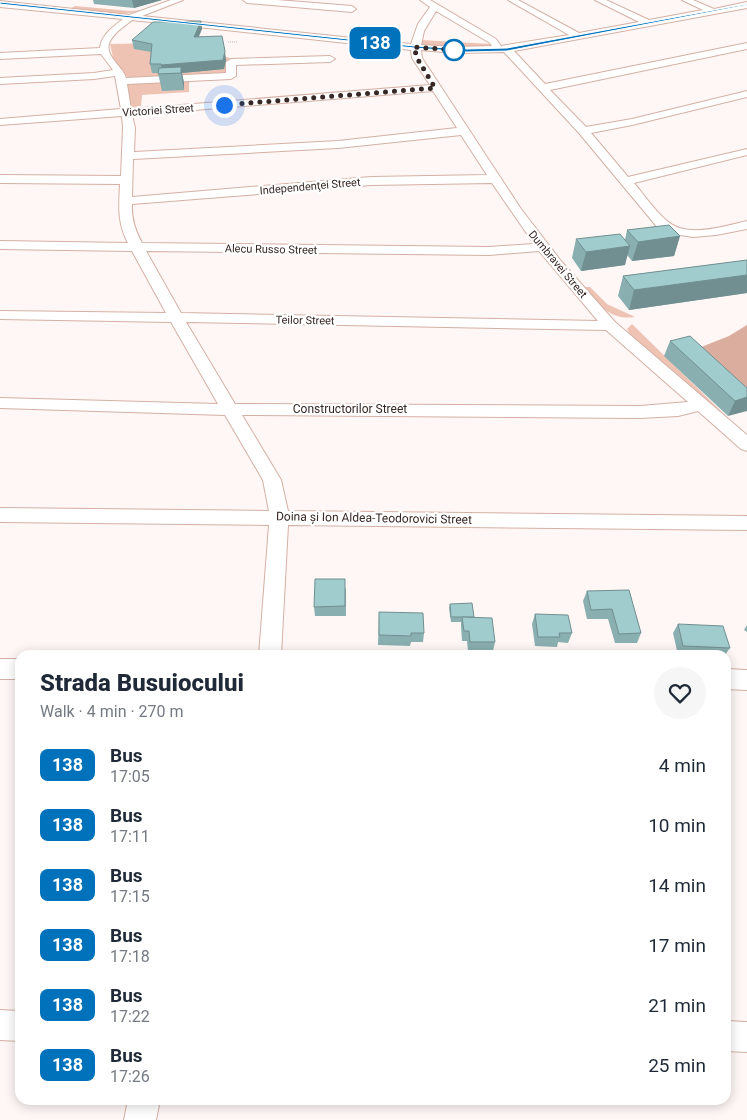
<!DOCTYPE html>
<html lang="en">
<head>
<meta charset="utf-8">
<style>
  body { margin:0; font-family:Roboto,sans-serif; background:#f6f6f7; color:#1f2937; height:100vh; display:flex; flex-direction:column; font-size:19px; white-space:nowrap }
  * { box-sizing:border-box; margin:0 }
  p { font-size:16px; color:#747a83 }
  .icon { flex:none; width:28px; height:28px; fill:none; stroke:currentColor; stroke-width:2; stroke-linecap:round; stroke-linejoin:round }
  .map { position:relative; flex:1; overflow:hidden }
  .sheet { position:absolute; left:15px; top:650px; width:716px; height:455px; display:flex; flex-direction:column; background:#fff; border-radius:15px; box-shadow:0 2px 12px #0003 }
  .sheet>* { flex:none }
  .badge { padding:0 10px; border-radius:8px; font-size:18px; line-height:32px }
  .you { position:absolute; width:25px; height:25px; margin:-12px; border:4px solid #fff; border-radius:50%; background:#1a73e8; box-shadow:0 0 0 8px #1a73e833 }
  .map>.badge { position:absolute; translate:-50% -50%; box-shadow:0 0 0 2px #fff }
  .round { display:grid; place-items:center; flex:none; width:52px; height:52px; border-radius:26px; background:#f6f6f7 }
  .headline { display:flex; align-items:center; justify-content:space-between; height:85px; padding:0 25px }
  h1 { font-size:24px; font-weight:800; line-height:38px }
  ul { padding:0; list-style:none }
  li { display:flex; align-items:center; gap:15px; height:60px; padding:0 25px }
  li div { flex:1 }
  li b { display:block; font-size:19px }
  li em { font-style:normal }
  li .badge { min-width:55px; font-weight:700; text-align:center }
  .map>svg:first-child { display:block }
  .green { fill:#efc3b4 }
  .forest { fill:#dbad9e }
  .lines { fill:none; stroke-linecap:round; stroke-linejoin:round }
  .minor-casing { stroke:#d4b0a4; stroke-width:2 }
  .path { stroke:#bfb5b2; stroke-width:1; stroke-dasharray:1 1; stroke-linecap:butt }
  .minor { fill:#fff; fill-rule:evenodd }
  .wall { fill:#8aafb0 }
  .shaded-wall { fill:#718f90 }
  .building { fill:#a1cccd; stroke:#718f90 }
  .line { fill:#0072bc; stroke:#fff }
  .walk { stroke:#362824; stroke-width:5; stroke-dasharray:0 9 }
  .stop-dot { fill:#fff; stroke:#0072bc; stroke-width:2.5 }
  .labels { text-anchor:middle; stroke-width:4.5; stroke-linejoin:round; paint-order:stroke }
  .far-street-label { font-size:11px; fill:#362824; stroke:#fff }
  .street-label { font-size:12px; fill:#362824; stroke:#fff }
</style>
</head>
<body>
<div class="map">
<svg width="747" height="1120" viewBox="0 0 747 1120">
  <rect width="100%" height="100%" fill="#fff7f5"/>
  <g class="green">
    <path d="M75,6L130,11L144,10L124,14L70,9Z"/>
    <path d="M421,40L491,44L493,48L460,49L417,45Z"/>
    <path d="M206,42V51L237,60H227L228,75L130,80L114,62L110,44Z"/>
    <path d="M189,80V92L142,95L141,107L129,108L126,84Z"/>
    <path d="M582,287H590L607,304L635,317C610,321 598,304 582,287Z"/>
    <path d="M632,324L727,417L722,418L632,338L627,329Z"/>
  </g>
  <path class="forest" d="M747,325V405L691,351L729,336Z"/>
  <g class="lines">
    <defs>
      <g id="minor">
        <path d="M171,0H183L142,16L411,44L418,24L430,7L420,0H430L496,39L501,46L569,35L508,0H518L579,33L639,22L595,0H606L649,20L703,10L682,0H693L714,9L747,2V8L514,51L545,84L747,43V49L550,90L586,127L632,119L747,91V97L632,125L591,133L628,177L747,149V155L634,183C644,195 655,211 667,221C687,239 725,226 747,221V229L716,235L693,237L667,233L658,228L579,133L504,52L454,53L421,50L422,58L521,209L561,261L615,322L747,435V451L741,449L698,411L678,416L640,418L242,415L281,480L288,511L747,516V530L288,525L281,655H259L269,525L0,522V508L269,511L263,480L225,415L0,408V398L218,404L171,322L0,319V311L166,313L132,251L0,249V241L128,243C117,223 119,205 120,184L0,183V175L121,176L123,128L122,116L0,125V119L121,109L115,76L94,79L0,84V78L94,73L113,70L101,54L0,59V53L100,48C101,35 113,27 123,19L0,7V1L129,15ZM436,11L490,43L492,46L454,47L421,45L424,31ZM132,20L411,50L412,58L430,85L131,109L127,84L231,79L236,76V65L330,62L335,59L330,56L231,59L226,62V73L126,78C123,68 111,60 109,51C105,38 124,27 132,20ZM433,91L457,128L338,141L134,152L135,128L132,115ZM461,135L487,175L371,177L132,197L133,159L338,148ZM492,183L534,244L489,247L142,243C135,230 131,218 132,204L371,185ZM146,251L489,255L539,251L598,321L181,313ZM186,322L606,330L688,402L640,406L235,404Z"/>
        <path d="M243,0H277L352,6L356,9L352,12L247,3Z"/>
        <rect x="0" y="659" width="20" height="20"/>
        <path d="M726,669L747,670V690L726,689Z"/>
        <path d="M0,1010L20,1011V1041L0,1040Z"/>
        <path d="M726,1021L747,1022V1052L726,1051Z"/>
        <path d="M128,1100H160L156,1120H124Z"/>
      </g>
    </defs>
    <use href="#minor" class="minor-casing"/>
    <path class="path" d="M228,42H238"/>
    <use href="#minor" class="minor"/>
  </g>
  <g class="wall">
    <path d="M93,0H162L134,8L94,4Z"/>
    <path d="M201,21L202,29L199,36L226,60L224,69L182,73L184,83V90L162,91L158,73H152L150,64L151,52L134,49L132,40Z"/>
    <path d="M627,230L680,236L674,256L632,261L627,255L625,265L581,271L572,258L576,239L625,240Z"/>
    <path d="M747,260V293L629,310L618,296L623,276Z"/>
    <path d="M670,341L747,388L728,416L664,356Z"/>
    <path d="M346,588V616H315L314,607Z"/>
    <path d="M629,590L641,633L637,643H615L608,619H587L583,601L587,591Z"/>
    <path d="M450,604L474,617L495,642L493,651H468L467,641H462L461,626V622H451L449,608Z"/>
    <path d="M379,612L424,633L423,642H411L410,646L378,645Z"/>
    <path d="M535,614L572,633L568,643L558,642L557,647L535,646L532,624Z"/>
    <path d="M678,624L730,648L725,655H678L673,633Z"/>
    <path d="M747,625V632L744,630Z"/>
  </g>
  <g class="shaded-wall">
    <path d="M132,0H162L134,8Z"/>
    <path d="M201,21L202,29L195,45L194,37Z"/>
    <path d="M225,51L226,60L224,69L182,73L184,83V90L181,73L162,74L161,65Z"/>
    <path d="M680,236L674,256L632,261L638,242Z"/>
    <path d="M630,246L625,265L581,271L586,252Z"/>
    <path d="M747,275V293L629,310L634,290Z"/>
    <path d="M747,397V411L728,416L735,401Z"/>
  </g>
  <g class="building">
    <path d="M201,21L194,37L222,36L225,51L223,60L161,65V64H150L152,44L132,40L153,22Z"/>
    <path d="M181,67V73L158,74L159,68Z"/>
    <path d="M669,225L680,236L638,242L627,230Z"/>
    <path d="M620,234L630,246L586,252L576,239Z"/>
    <path d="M747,260V275L634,290L623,276Z"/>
    <path d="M690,336L747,388V397L735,401L670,341Z"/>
    <path d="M315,579H345V606L314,607Z"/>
    <path d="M629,590L641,633L619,634L612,609L591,610L587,591Z"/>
    <path d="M472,603L474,617H451L450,604Z"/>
    <path d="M379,612L423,613L424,633H411V636L379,635Z"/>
    <path d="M535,614L568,615L572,633H559L560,637H538Z"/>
    <path d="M462,617L492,618L495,642H470L469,631H464Z"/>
    <path d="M678,624L723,626L730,648L683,646Z"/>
  </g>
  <path class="line" d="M0,2L414,46L467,49L507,48L747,4V5L507,51L467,52L414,48L0,4Z"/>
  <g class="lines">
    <path class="walk" d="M224,105L435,88L417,58L414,47L454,50"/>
  </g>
  <circle class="stop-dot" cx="454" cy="50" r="10"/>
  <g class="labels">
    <g class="far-street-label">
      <text transform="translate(158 110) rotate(-4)" y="4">Victoriei Street</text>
      <text transform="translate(310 186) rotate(-5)" y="4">Independenţei Street</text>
      <text transform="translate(271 249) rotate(1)" y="4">Alecu Russo Street</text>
      <text transform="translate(558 264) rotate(50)" y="4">Dumbravei Street</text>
      <text transform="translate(305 320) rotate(1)" y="4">Teilor Street</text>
    </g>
    <g class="street-label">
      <text x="350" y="413">Constructorilor Street</text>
      <text transform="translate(374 518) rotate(1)" y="4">Doina și Ion Aldea-Teodorovici Street</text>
    </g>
  </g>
</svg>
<div class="you" style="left:224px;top:105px"></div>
<b class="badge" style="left:375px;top:43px;background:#0072bc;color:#fff">138</b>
<section class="sheet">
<div class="headline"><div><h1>Strada Busuiocului</h1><p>Walk · 4 min · 270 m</p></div><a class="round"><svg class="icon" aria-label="heart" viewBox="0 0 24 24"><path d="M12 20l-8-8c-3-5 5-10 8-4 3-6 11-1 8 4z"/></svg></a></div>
<ul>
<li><span class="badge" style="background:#0072bc;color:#fff">138</span><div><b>Bus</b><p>17:05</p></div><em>4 min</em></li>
<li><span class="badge" style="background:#0072bc;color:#fff">138</span><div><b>Bus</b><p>17:11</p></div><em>10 min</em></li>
<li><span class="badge" style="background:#0072bc;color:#fff">138</span><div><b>Bus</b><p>17:15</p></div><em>14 min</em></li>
<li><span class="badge" style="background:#0072bc;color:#fff">138</span><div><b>Bus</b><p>17:18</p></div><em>17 min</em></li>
<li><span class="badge" style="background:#0072bc;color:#fff">138</span><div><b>Bus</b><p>17:22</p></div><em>21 min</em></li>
<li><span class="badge" style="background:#0072bc;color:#fff">138</span><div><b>Bus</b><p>17:26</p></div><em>25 min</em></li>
</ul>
</section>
</div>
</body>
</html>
